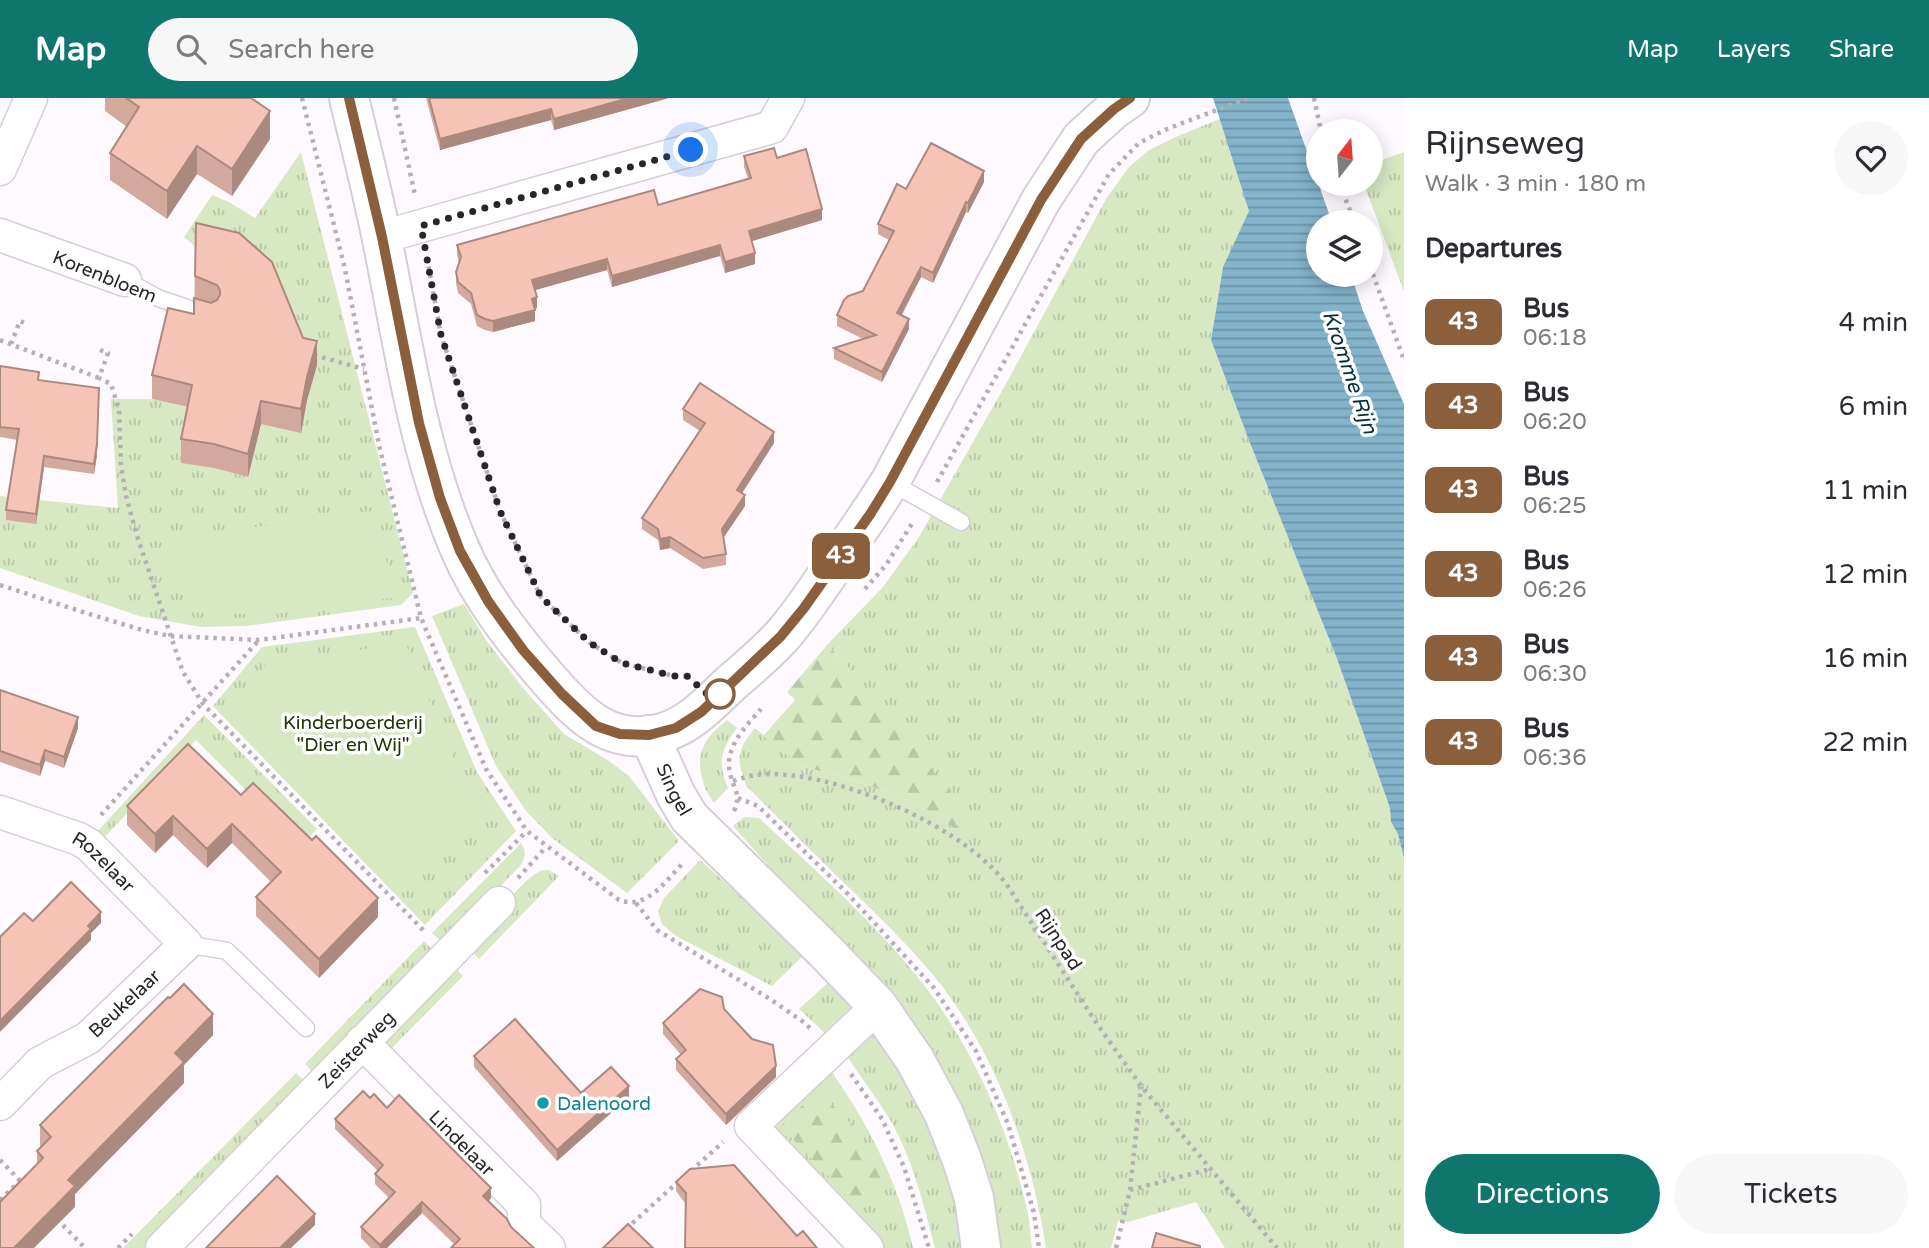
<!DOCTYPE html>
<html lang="en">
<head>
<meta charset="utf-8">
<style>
  body { margin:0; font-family:"Varela Round",sans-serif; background:#f7f7f7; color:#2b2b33; height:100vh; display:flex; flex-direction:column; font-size:26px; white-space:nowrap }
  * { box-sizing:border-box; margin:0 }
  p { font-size:23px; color:#7c7c81 }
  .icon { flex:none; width:38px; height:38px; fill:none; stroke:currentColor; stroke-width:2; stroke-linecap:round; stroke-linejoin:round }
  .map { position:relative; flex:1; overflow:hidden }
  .drawer { display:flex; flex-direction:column; background:#fff; width:525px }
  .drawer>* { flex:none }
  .badge { padding:0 14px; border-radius:10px; font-size:24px; line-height:46px }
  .needle { width:46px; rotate:17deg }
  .buttons { position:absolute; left:1306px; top:21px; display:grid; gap:14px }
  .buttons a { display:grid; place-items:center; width:77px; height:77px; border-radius:50%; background:#fff; box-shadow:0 4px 18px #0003; font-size:35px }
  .you { position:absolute; width:35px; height:35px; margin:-18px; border:5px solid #fff; border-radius:50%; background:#1a73e8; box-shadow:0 0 0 10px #1a73e833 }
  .map>.badge { position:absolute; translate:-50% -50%; box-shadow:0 0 0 4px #fff }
  h2 { padding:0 21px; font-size:26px; line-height:63px }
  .round { display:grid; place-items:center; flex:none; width:74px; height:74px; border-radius:37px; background:#f7f7f7 }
  .head { display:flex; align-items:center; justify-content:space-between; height:119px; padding:0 21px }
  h1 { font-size:33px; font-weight:600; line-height:52px }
  .cta { display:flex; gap:14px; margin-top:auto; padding:14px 21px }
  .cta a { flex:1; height:80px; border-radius:42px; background:#0f766e; color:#fff; font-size:28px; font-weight:600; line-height:80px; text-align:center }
  .cta a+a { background:#f7f7f7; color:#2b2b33 }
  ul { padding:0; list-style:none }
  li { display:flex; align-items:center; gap:21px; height:84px; padding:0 21px }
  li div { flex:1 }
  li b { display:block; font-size:26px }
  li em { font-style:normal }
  li .badge { min-width:77px; font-weight:700; text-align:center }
  header { display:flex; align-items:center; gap:42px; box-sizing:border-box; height:98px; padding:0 35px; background:#0f766e; color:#fff }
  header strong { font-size:33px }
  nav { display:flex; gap:38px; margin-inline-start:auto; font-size:24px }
  .search { width:490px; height:63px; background:#f7f7f7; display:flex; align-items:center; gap:18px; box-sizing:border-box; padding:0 24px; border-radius:38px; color:#7c7c81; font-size:26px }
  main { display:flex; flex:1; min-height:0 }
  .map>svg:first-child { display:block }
  .grass { fill:url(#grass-tufts) }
  .forest { fill:url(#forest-firs) }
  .park { fill:#d8e8c3 }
  .water { fill:url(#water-rules) }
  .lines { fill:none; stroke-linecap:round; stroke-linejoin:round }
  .lane-casing { stroke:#d6ced6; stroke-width:19 }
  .street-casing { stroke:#d6ced6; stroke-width:35 }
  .secondary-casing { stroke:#d6ced6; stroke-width:42 }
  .path { stroke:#b5b0b5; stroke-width:4.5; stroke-dasharray:3.5 5; stroke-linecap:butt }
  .lane { stroke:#fff; stroke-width:16 }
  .street { stroke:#fff; stroke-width:32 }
  .secondary { stroke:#fff; stroke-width:38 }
  .wall { fill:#d4a99d }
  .shaded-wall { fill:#ac897f }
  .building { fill:#f6c4b6; stroke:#ac897f; stroke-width:2 }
  .line-casing { stroke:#fff; stroke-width:16 }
  .line { stroke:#8b5e3c; stroke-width:10 }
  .walk { stroke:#292629; stroke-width:7; stroke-dasharray:0 12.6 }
  .stop-dot { fill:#fff; stroke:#8b5e3c; stroke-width:3.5 }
  .culture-dot { fill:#0f9aa8; stroke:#fff; stroke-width:2.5 }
  .labels { text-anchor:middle; stroke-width:7; stroke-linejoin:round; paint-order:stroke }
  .street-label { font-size:19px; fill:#292629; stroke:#fff }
  .park-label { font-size:19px; fill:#233302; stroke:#fff }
  .culture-label { font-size:19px; fill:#0d838f; stroke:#fff; text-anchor:start }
  .water-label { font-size:21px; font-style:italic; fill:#033041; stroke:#fff }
</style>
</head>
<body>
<header>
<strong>Map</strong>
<div class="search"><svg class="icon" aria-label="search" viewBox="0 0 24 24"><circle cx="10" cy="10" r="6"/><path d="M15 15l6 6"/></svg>Search here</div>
<nav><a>Map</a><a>Layers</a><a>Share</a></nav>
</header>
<main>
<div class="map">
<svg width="1404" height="1150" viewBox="0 0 1404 1150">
  <defs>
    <pattern id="grass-tufts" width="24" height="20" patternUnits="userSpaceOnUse" patternTransform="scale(1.75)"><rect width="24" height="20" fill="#d8e8c3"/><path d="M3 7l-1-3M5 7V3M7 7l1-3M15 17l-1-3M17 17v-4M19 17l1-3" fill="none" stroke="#b9c7a8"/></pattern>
    <pattern id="forest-firs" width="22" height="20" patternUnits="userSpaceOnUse" patternTransform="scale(1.75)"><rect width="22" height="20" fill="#d8e8c3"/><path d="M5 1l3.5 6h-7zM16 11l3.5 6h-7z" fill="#b9c7a8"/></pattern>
    <pattern id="water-rules" width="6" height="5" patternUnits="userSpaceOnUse" patternTransform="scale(1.75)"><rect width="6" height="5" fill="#84b4cb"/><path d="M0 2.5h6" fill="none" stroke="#6c92a5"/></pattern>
  </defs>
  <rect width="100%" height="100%" fill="#fef9ff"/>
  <g class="grass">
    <path d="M1220,21L1250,113L1223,169L1211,242L1250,345L1336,558L1390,710L1391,724L1398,735L1404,760V1150H1225L1196,1104L1128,1124L1118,1123L1111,1150H1046C1031,1054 996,954 934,878C906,844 873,813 842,783C810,752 779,720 747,689C736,662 736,653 755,630L801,668L851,681L903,700L939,719L955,731L846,566L827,547L883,489L919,439L1007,284L1106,101L1128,70L1149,52L1180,37Z"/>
    <path d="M301,54L413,495L401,507L246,528L201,529L139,518L0,470V398L118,410L111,301H152L192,310L182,364L214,370L248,379L261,326L301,334L307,302L196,149L184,139L212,97L229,104L255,120Z"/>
    <path d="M1404,54V194L1364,86H1370V66Z"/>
    <path d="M464,506L486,542L523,590L564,636L606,661L629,678L679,743L627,795L552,740L526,713L496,668L432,518Z"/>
    <path d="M415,529L477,674L516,733L425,827L213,608L262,549Z"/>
    <path d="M204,617L317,731L301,747L196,642L103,741L96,735Z"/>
    <path d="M727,622L737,630C721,651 717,665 728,690L714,705C701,688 694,661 707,642C712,634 720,628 727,622Z"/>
    <path d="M744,719L759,720C817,774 879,828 927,891C975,955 1008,1030 1026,1108C1030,1121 1030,1136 1032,1150H998L986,1085L798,801L733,728Z"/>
    <path d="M521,745C527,754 525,759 521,767L444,846L432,835Z"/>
    <path d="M700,762L805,856L772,888L676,838L662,826L658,813L664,800Z"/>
    <path d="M549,772L559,778L479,861L470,852C484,834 520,782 539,774C542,772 545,772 549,772Z"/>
    <path d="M424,843L436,855L316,978L305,966Z"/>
    <path d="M454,869L463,878L385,957L375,949Z"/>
    <path d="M831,882L857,911L828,938L799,911Z"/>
    <path d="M875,931L894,960L940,1050L955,1097L966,1150H935C924,1108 913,1063 892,1025C878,1002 861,979 846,957Z"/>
    <path d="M827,967C868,1025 897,1081 913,1150H878L766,1028Z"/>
    <path d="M296,975L308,986L145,1150H123Z"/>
  </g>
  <g class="forest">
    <path d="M827,547L846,566L969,717L955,731L939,719L903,700L851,681L801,668L763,638L795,602L787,594Z"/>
    <path d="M818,992L856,1031L874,1065L885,1092L851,1103L781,1028Z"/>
  </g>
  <g class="park">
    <path d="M371,413L398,499L267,517L189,514L161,442Z"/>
    <path d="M406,546L465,689L479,711L394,794L222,617L271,562Z"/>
  </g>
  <path class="water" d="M1213,0H1288L1332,124H1318V177H1351L1363,213L1404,306V760L1398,736L1391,724L1390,710L1336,558L1250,345L1211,242L1223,169L1249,113Z"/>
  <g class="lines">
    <defs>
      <g id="lane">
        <path d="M125,182L158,200L210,218"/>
        <path d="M890,384L961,424"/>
        <path d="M186,846L227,853L306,930"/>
      </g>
      <g id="street">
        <path d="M0,71L31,0"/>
        <path d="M0,137L125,182"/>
        <path d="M382,139L772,29L788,0"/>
        <path id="s1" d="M0,714L79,741L89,747L186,846L88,940L40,965L0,1006"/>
        <path id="s2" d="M362,944L524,1107V1126L549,1150"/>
        <path id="s3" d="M162,1150L499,805"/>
        <path d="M867,1150L751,1028L878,908"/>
      </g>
      <g id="secondary">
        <path d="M349,0C361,50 374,100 384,151C404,251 419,357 460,451C480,499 516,544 550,583C581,618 611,649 662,635C690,627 709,606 729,587C747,571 766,556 782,538C799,519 813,497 828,476C849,446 870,416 890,384L1041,102L1081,41L1114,11L1130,0"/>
        <path id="s4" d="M649,637L676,697L689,719L823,851L878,908L915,962L944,1016L962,1062L974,1100L981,1150"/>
      </g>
    </defs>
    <use href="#lane" class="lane-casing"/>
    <use href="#street" class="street-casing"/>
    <use href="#secondary" class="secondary-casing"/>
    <g class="path">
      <path d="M302,0L345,171L379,347L421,520L486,671L527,733L619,802C647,813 667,781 684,764"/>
      <path d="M394,0L415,97"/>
      <path d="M1314,0L1321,33"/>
      <path d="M1339,86L1355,124"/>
      <path d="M427,160L441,237L500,413L541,499L590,545L622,565L674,578H687"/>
      <path d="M1370,168L1404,262"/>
      <path d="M0,242L99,280"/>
      <path d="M11,246L20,223L27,226"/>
      <path d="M100,252L108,255L99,280L111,286L119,312L121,367L126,398L137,438L183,574L203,606L425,834"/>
      <path d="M314,257L364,271"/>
      <path d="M937,384L1109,76L1139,45L1167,31L1248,0"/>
      <path d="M0,487L83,514L142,532L170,538L259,542L421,520"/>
      <path d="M865,491L886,467L913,424"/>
      <path d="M733,683C745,679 756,676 769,676C833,676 923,714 973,753C986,763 997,774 1007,787L1095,923L1141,988L1277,1150"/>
      <path d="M738,700L758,708L847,795L934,890L976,953L1008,1026L1034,1115L1039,1150"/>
      <path d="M734,713C742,697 733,690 730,675C724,650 745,629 761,611"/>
      <path d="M101,717L259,542"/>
      <path d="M485,775L527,733"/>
      <path d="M518,780L546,749"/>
      <path d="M636,805L657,832L770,901L802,923L810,930"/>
      <path d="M851,976L882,1021L904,1069L929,1150"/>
      <path d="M0,1062L24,1087"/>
      <path d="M691,1073L723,1044"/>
      <path d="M1130,1092L1210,1071"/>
      <path d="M0,1102L20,1083"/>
      <path d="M57,1121L85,1150"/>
      <path d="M626,1131L679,1083"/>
      <path d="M118,1150L132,1136"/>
      <path d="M1116,1150L1130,1092L1141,989"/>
    </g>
    <use href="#lane" class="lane"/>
    <use href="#street" class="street"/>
    <use href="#secondary" class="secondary"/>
  </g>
  <g class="wall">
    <path d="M105,0H251L270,41L232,98L197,76L167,121L110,82V55L127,29L105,13Z"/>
    <path d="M426,0H669L554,32L551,22L440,52Z"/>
    <path d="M744,58L777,60L822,122L752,143L755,166L725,175L720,158L612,189L607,172L535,192L537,210L535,211V223L493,234L485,232L477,228L471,206L458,195L456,185V174L459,164L457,158V147L658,107L748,81L744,69Z"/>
    <path d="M984,84L968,115L966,114L933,185L921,179L902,217L909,231L882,284L834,261V250L863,241L837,228V217L863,193L889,142L878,136V126L906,91Z"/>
    <path d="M196,125L303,240L317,267L307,302L301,335L261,326L248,379L214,370L181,365V341L188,309L152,301V277L194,216Z"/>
    <path d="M0,268L39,282L97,357L94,376L44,369L36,426L6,422V412L17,342L0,339Z"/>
    <path d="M683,311L774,345L742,395L745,408L723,440L726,456V467L703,471L670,450L660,452L658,442L642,431V420L700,333L683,322Z"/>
    <path d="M0,592L78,630L64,670L45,663L40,678L0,664Z"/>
    <path d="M241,697L378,819L319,880L256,818V799L271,784L232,745L207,770L173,737L155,755L127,727V708Z"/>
    <path d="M724,911L776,979L726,1027L676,972V961L681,957L663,936V925Z"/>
    <path d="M213,937L184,967V985L75,1096V1109L37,1066V1053L41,1050L40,1049V1027Z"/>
    <path d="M474,958L581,995L629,999L557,1063L474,969Z"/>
    <path d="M370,1000L387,1010L491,1100L489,1103L507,1121L455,1147L422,1115L387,1150H371L361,1140V1129L389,1100L375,1086V1076L378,1073L335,1031V1021Z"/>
    <path d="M676,1084L797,1138L685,1105L676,1093Z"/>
  </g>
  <g class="shaded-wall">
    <path d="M629,0H669L554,32V21Z"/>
    <path d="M551,11V22L440,52V41Z"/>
    <path d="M270,13V41L232,98V71Z"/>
    <path d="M197,48V76L167,121V93Z"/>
    <path d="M984,73V84L968,115V105Z"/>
    <path d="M966,104V114L933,185V175Z"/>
    <path d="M822,111V122L749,144V133Z"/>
    <path d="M720,147V158L612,189V178Z"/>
    <path d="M755,155V166L725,175V164Z"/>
    <path d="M607,161V172L532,193V182Z"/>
    <path d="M921,169V179L897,225V215Z"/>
    <path d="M537,199V210L532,212V201Z"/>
    <path d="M535,212V223L493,234V223Z"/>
    <path d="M909,221V231L882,284V274Z"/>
    <path d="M317,243V267L307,302L301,335V311L307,279Z"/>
    <path d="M99,290L97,357L94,376V366Z"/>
    <path d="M261,303V326L248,379V356Z"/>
    <path d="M774,334V345L737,403V392Z"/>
    <path d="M44,358V369L36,426V416Z"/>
    <path d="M745,397V408L722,442V431Z"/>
    <path d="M670,439V450L660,452V441Z"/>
    <path d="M78,619V630L64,670V659Z"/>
    <path d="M45,652V663L40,678V667Z"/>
    <path d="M173,718V737L155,755V736Z"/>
    <path d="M232,726V745L207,770V751Z"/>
    <path d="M378,800V819L319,880V861Z"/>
    <path d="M101,814V825L91,835V842L0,934V923Z"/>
    <path d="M213,916V937L184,967V985L75,1096V1109L34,1150H14L68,1082L175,955Z"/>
    <path d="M776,968V979L726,1027V1016Z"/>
    <path d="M629,988V999L557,1063V1052Z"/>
    <path d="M491,1090V1100L483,1108V1098Z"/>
    <path d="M422,1104V1115L387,1150H380V1147Z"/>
    <path d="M315,1116V1127L291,1150H280Z"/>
  </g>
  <g class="building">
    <path d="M126,0H251L270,13L232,71L197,48L167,93L110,55L139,9Z"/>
    <path d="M429,0H629L554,21L551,11L440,41Z"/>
    <path d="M931,45L984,73L968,105L966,104L933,175L921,169L897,215L909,221L882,274L834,250L876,237L837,217L844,202L848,198L863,193L894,133L878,126L897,86L906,91Z"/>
    <path d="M774,50L777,60L806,51L822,111L749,133L755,155L725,164L720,147L612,178L607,161L532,182L537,199L532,201L535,212L493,223L485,221L477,217L471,195L458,184L456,174L461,159L457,147L654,92L658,107L751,80L744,58Z"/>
    <path d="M196,125L239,135L272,164L303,240L317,243L307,279L301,311L261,303L248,356L214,346L181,341L192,287L152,277L168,210L194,216V200L211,205L217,202L220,197V192L217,187L195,178Z"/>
    <path d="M0,268L39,274L38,282L99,290L97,346L94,366L44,358L36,416L6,412L19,331L0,329Z"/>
    <path d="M700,285L774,334L737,392L745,397L722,431L726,456L703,460L670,439L660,441L658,431L642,420L705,325L683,311Z"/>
    <path d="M0,592L78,619L64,659L45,652L40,667L0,653Z"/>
    <path d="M188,646L241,697L253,685L312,742L316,738L378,800L319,861L256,799L281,774L232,726L207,751L173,718L155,736L127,708Z"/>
    <path d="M71,784L101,814L88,828L91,831L0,923V839L24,815L33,823Z"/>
    <path d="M184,886L213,916L175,955L184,964L68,1082L75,1088L14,1150H0V1104L43,1060L37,1053L51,1039L40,1027L168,899L170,900Z"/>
    <path d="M700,891L722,899L724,911L752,941L773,947L776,968L726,1016L676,961L686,952L663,925Z"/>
    <path d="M515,921L581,995L611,969L629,988L557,1052L474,958Z"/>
    <path d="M363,993L370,1000L374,996L387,1010L399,997L491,1090L483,1098L507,1121L511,1129L534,1150H451L460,1141L422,1104L380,1147L361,1129L395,1094L375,1076L383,1067L335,1021Z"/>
    <path d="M734,1067L797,1138L803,1133L817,1150H685L686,1095L676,1084L690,1071Z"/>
    <path d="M277,1078L315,1116L280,1150H206Z"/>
    <path d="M628,1126L653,1150H603Z"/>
    <path d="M1156,1135L1200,1148V1150H1152Z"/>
  </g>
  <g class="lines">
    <defs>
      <path id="line" d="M349,0L382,139L419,325L440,400L460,453L488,503L523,552L562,596L596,628L620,636L649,637L676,630L701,614L781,538L804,510L871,415L890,384L1041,102L1081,41L1114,11L1130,0"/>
    </defs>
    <use href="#line" class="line-casing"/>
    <use href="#line" class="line"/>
    <path class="walk" d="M691,52L421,128L441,237L500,413L541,499L590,545L622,565L674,578H687L714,602L720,596"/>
  </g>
  <circle class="stop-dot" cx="720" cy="596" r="14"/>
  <circle class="culture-dot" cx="543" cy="1005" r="7"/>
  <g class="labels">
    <g class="street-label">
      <text transform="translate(105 178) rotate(22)" y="7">Korenbloem</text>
      <text dy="7" stroke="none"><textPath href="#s4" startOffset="60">Singel</textPath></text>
      <text dy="7" stroke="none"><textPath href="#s1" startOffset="117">Rozelaar</textPath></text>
      <text transform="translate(1059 841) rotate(57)" y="7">Rijnpad</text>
      <text transform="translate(124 905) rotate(-43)" y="7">Beukelaar</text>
      <text dy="7" stroke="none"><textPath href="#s3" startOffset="278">Zeisterweg</textPath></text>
      <text dy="7" stroke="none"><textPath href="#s2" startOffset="142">Lindelaar</textPath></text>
    </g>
    <g class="park-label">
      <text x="353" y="631">Kinderboerderij<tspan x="353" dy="22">"Dier en Wij"</tspan></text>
    </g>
    <g class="culture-label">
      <text x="557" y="1012">Dalenoord</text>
    </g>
    <g class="water-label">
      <text transform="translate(1350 274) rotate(71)" y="7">Kromme Rijn</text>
    </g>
  </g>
</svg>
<div class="buttons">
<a><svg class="needle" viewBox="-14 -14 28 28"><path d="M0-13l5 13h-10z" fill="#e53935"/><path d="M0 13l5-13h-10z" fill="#7c7c81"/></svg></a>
<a><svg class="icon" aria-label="layers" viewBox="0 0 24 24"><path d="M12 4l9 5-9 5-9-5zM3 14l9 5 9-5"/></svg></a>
</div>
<div class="you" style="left:691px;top:52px"></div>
<b class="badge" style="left:841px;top:458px;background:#8b5e3c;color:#fff">43</b>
</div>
<section class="drawer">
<div class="head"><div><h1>Rijnseweg</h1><p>Walk · 3 min · 180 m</p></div><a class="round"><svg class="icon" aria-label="heart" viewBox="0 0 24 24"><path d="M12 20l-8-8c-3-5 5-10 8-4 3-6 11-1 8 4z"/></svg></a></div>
<h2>Departures</h2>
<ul>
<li><span class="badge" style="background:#8b5e3c;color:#fff">43</span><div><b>Bus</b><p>06:18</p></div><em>4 min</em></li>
<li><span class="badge" style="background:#8b5e3c;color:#fff">43</span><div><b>Bus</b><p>06:20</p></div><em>6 min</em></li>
<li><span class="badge" style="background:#8b5e3c;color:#fff">43</span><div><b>Bus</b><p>06:25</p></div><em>11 min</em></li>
<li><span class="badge" style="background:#8b5e3c;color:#fff">43</span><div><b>Bus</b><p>06:26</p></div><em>12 min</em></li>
<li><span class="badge" style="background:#8b5e3c;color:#fff">43</span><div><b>Bus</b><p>06:30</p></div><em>16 min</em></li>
<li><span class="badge" style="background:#8b5e3c;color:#fff">43</span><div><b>Bus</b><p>06:36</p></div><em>22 min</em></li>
</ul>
<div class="cta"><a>Directions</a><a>Tickets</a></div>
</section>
</main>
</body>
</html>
